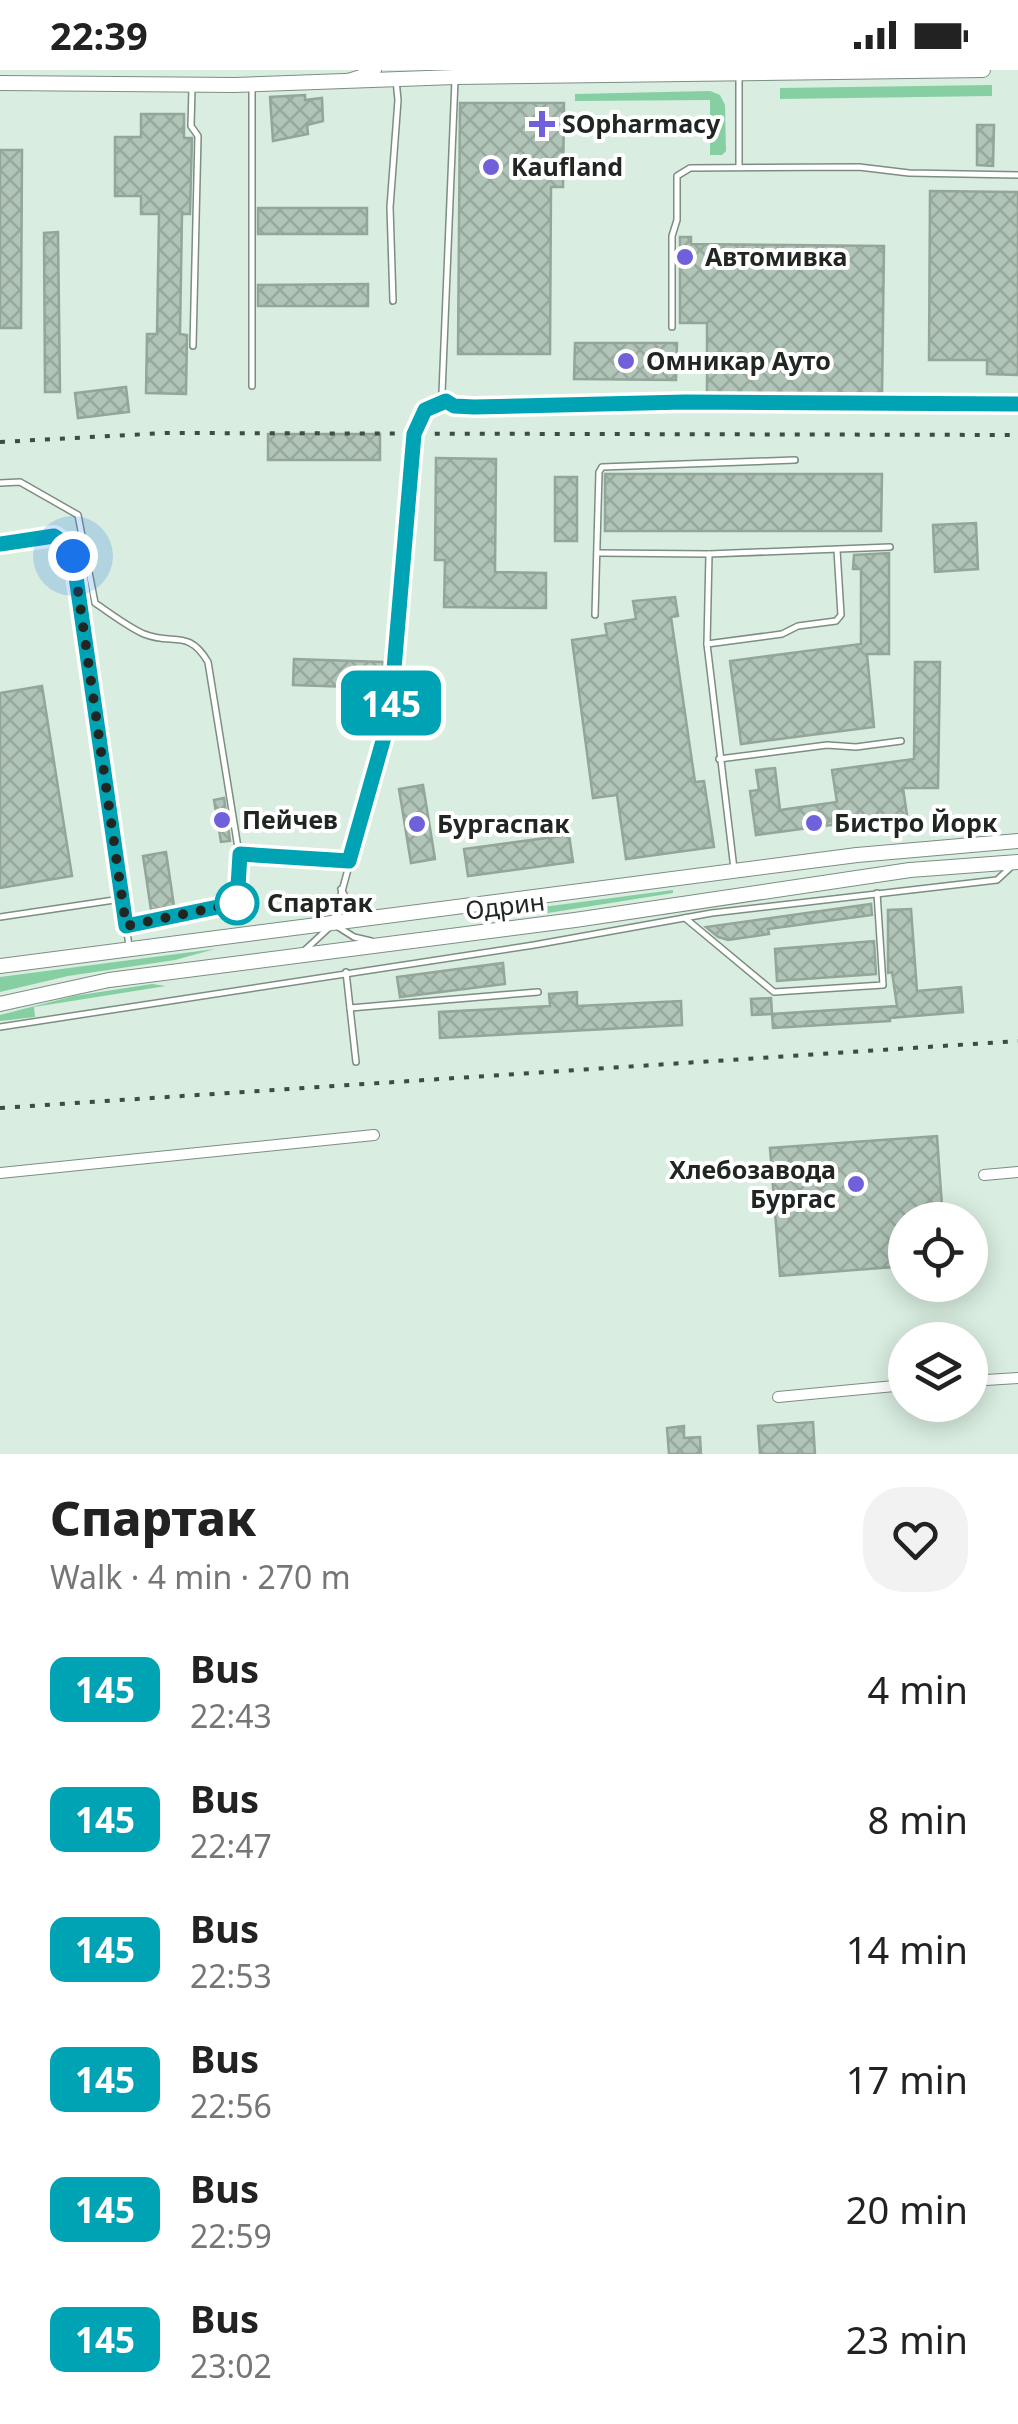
<!DOCTYPE html>
<html lang="en">
<head>
<meta charset="utf-8">
<style>
  body { margin:0; font-family:"Noto Sans",sans-serif; background:#f2f2f2; color:#222; height:100vh; display:flex; flex-direction:column; font-size:38px; white-space:nowrap }
  * { box-sizing:border-box; margin:0 }
  p { font-size:32px; color:#767676 }
  .icon { flex:none; width:55px; height:55px; fill:none; stroke:currentColor; stroke-width:2; stroke-linecap:round; stroke-linejoin:round }
  .map { position:relative; height:1384px; overflow:hidden }
  .panel { display:flex; flex-direction:column; background:#fff; flex:1 }
  .panel>* { flex:none }
  .badge { padding:0 20px; border-radius:15px; font-size:35px; line-height:65px }
  .tools { position:absolute; left:888px; top:1132px; display:grid; gap:20px }
  .tools a { display:grid; place-items:center; width:100px; height:100px; border-radius:50%; background:#fff; box-shadow:0 5px 25px #0003; font-size:50px }
  .you { position:absolute; width:50px; height:50px; margin:-25px; border:8px solid #fff; border-radius:50%; background:#1a73e8; box-shadow:0 0 0 15px #1a73e833 }
  .map>.badge { position:absolute; translate:-50% -50%; box-shadow:0 0 0 5px #fff }
  .round { display:grid; place-items:center; flex:none; width:105px; height:105px; border-radius:40px; background:#f2f2f2 }
  .summary { display:flex; align-items:center; justify-content:space-between; height:170px; padding:0 50px }
  h1 { font-size:48px; font-weight:800; line-height:75px }
  ul { padding:0; list-style:none }
  li { display:flex; align-items:center; gap:30px; height:130px; padding:0 50px }
  li div { flex:1 }
  li b { display:block; font-size:38px }
  li em { font-style:normal }
  li .badge { min-width:110px; font-weight:700; text-align:center }
  .status { display:flex; justify-content:space-between; align-items:center; height:70px; padding:0 50px; background:#fff; direction:ltr }
  .status svg { height:28px; fill:currentColor }
  .map>svg:first-child { display:block }
  .grass { fill:#86cfa2 }
  .building { fill:url(#building-cross-hatch); stroke:#94a69a; stroke-width:2.5 }
  .lines { fill:none; stroke-linecap:round; stroke-linejoin:round }
  .lane-casing { stroke:#7c8e82; stroke-width:8 }
  .street-casing { stroke:#7c8e82; stroke-width:12 }
  .secondary-casing { stroke:#7c8e82; stroke-width:16 }
  .lane { stroke:#fff; stroke-width:5 }
  .street { stroke:#fff; stroke-width:10 }
  .secondary { stroke:#fff; stroke-width:14 }
  .rail { stroke:#414a43; stroke-width:4; stroke-dasharray:5 10; stroke-linecap:butt }
  .line-casing { stroke:#fff; stroke-width:22 }
  .line { stroke:#00a3b4; stroke-width:15 }
  .walk { stroke:#202722; stroke-width:10; stroke-dasharray:0 18 }
  .poi-dot { fill:#7061db; stroke:#fff; stroke-width:4 }
  .stop-dot { fill:#fff; stroke:#00a3b4; stroke-width:5 }
  .labels { text-anchor:middle; stroke-width:8; stroke-linejoin:round; paint-order:stroke }
  .poi-label { font-size:25px; font-weight:bold; fill:#202722; stroke:#fff; text-anchor:start }
  .stop-label { font-size:25px; font-weight:bold; fill:#202722; stroke:#fff; text-anchor:start }
  .street-label { font-size:25px; fill:#202722; stroke:#fff }
</style>
</head>
<body>
<div class="status"><b>22:39</b><svg viewBox="0 0 49 12"><path d="M0 12V9h3v3zM5 12V6h3v6zM10 12V3h3v9zM15 12V0h3v12zM26 1h20v11H26zM47 4h2v5h-2z"/></svg></div>
<div class="map">
<svg width="1018" height="1384" viewBox="0 0 1018 1384">
  <defs>
    <pattern id="building-cross-hatch" width="8" height="8" patternUnits="userSpaceOnUse" patternTransform="scale(2.5)"><rect width="8" height="8" fill="#b0c4b7"/><path d="M0 0l8 8M0 8l8-8" fill="none" stroke="#97a89d"/></pattern>
  </defs>
  <rect width="100%" height="100%" fill="#d9ede0"/>
  <g class="grass">
    <path d="M992,15V26L780,29V18Z"/>
    <path d="M710,21L720,25L725,35L726,81L722,85H710V30L575,31V24Z"/>
    <path d="M673,820V823L548,843L474,848V846Z"/>
    <path d="M215,879L175,890L68,906L0,922V907Z"/>
    <path d="M152,914L166,916L34,937L35,947L0,951V945L74,926Z"/>
  </g>
  <g class="building">
    <path d="M305,25V30L322,28L323,51L307,55L308,64L273,71L270,27Z"/>
    <path d="M460,33H564L563,117H551L550,284H458Z"/>
    <path d="M141,44H184V68H192L190,144H182L180,264L187,265L186,324L146,323L147,264H157L159,144H141V126H115V67H141Z"/>
    <path d="M977,55H994L993,96L977,95Z"/>
    <path d="M0,80H22L21,258H0Z"/>
    <path d="M930,121L1018,122V305L987,304V290H929Z"/>
    <rect x="258" y="138" width="109" height="26"/>
    <path d="M58,162L60,322H45L44,163Z"/>
    <path d="M680,167H691V174L884,176L882,325L707,323V253H680Z"/>
    <path d="M368,214V236H258V215Z"/>
    <path d="M575,273H677L676,310L574,309Z"/>
    <path d="M126,317L129,342L78,348L75,323Z"/>
    <rect x="268" y="364" width="112" height="26"/>
    <path d="M436,388L496,389L495,502L546,503V538L444,537L445,490H435Z"/>
    <path d="M605,404H882L881,461H605Z"/>
    <rect x="555" y="407" width="22" height="64"/>
    <path d="M976,453L978,499L935,502L933,455Z"/>
    <path d="M889,483V584H867L874,657L741,674L730,591L861,574V499H853L854,485Z"/>
    <path d="M675,527L678,546L671,547L695,712L704,711L714,777L626,789L617,725L593,728L572,570L607,565L605,554L636,549L633,531Z"/>
    <path d="M294,589L383,592L382,618L293,615Z"/>
    <path d="M915,592H940L938,718H903L907,745L756,765L750,721L759,720L756,700L775,698L780,740L837,732L832,700L914,689Z"/>
    <path d="M42,616L72,806L0,818V623Z"/>
    <path d="M423,715L435,789L411,793L399,719Z"/>
    <path d="M224,728L230,771L221,772L214,730Z"/>
    <path d="M569,765L573,792L468,806L464,779Z"/>
    <path d="M166,782L174,836L151,840L143,786Z"/>
    <path d="M871,834L872,845L768,859L769,864L728,870L718,867L706,857Z"/>
    <path d="M911,839L917,921L961,917L963,942L890,948V951L773,958L772,944L897,936L892,902L888,903V840Z"/>
    <path d="M874,871L876,904L777,911L775,879Z"/>
    <path d="M503,893L505,914L400,927L397,907Z"/>
    <path d="M577,922V936L681,931L682,955L440,968L439,942L550,936L549,924Z"/>
    <path d="M771,928L772,944L752,945L751,929Z"/>
    <path d="M937,1066L943,1150H905V1196L780,1206L770,1078Z"/>
    <path d="M813,1352L815,1384H760L758,1356Z"/>
    <path d="M684,1356V1368L700,1367L701,1384H669L667,1358Z"/>
  </g>
  <g class="lines">
    <defs>
      <g id="lane">
        <path d="M455,10L442,323L454,336L685,332L1018,333"/>
        <path d="M192,18L191,56L198,66L193,276"/>
        <path d="M252,18V316"/>
        <path d="M739,96V4"/>
        <path d="M393,231L390,137L398,30L396,10"/>
        <path d="M672,257V166L677,150V106L690,98L859,97L909,103L1018,105"/>
        <path d="M0,413L20,412L78,445L95,533C110,543 128,557 144,564C173,576 188,558 208,592L239,784V829L233,836L126,856"/>
        <path d="M0,473L53,466L66,474L73,486L129,876"/>
        <path d="M599,483L709,484L890,477"/>
        <path d="M709,484L707,574L734,799"/>
        <path d="M595,545L599,402L602,397L795,390"/>
        <path d="M707,574L782,564L798,556L836,551L841,545L837,480"/>
        <path d="M719,689L827,675L856,677L901,671"/>
        <path d="M239,784L349,791"/>
        <path d="M341,819L348,832L367,844"/>
        <path d="M0,847L121,829"/>
        <path d="M685,848L774,922L883,915L877,823"/>
        <path d="M335,855L354,867L371,871"/>
        <path d="M305,880L333,854L390,646L414,364L425,340L446,331"/>
        <path d="M346,902L350,938L538,922"/>
        <path d="M350,938L356,992"/>
        <path d="M0,957L534,875L712,843L997,810L1011,797"/>
      </g>
      <g id="street">
        <path d="M345,10L376,0"/>
        <path d="M0,1103L374,1065"/>
        <path d="M984,1105L1018,1102"/>
        <path d="M970,1311L1018,1308"/>
        <path d="M778,1327L905,1315"/>
      </g>
      <g id="secondary">
        <path d="M0,13L234,15L455,7L983,0"/>
        <path d="M0,896L857,785L1018,771"/>
        <path d="M0,934L109,910L575,850L910,800L1018,792"/>
      </g>
    </defs>
    <use href="#lane" class="lane-casing"/>
    <use href="#street" class="street-casing"/>
    <use href="#secondary" class="secondary-casing"/>
    <use href="#lane" class="lane"/>
    <use href="#street" class="street"/>
    <use href="#secondary" class="secondary"/>
    <g class="rail">
      <path d="M0,372L165,363L1018,365"/>
      <path d="M0,1038L1018,971"/>
    </g>
  </g>
  <g class="lines">
    <defs>
      <path id="line" d="M0,474L54,466L66,474L73,486L126,856L237,833L240,784L349,791L390,646L414,364L425,340L446,331L454,336L474,337L685,332L1018,334"/>
    </defs>
    <use href="#line" class="line-casing"/>
    <use href="#line" class="line"/>
    <path class="walk" d="M73,486L126,856L237,833"/>
  </g>
  <g class="poi-dot">
    <path d="M537 39h10v10h10v10h-10v10h-10v-10h-10v-10h10z"/>
    <circle cx="491" cy="97" r="10"/>
    <circle cx="685" cy="187" r="10"/>
    <circle cx="626" cy="291" r="10"/>
    <circle cx="222" cy="750" r="10"/>
    <circle cx="814" cy="753" r="10"/>
    <circle cx="417" cy="754" r="10"/>
    <circle cx="856" cy="1114" r="10"/>
  </g>
  <circle class="stop-dot" cx="237" cy="833" r="20"/>
  <g class="labels">
    <g class="poi-label">
      <text x="562" y="63">SOpharmacy</text>
      <text x="511" y="106">Kaufland</text>
      <text x="705" y="196">Автомивка</text>
      <text x="646" y="300">Омникар Ауто</text>
      <text x="242" y="759">Пейчев</text>
      <text x="834" y="762">Бистро Йорк</text>
      <text x="437" y="763">Бургаспак</text>
      <text x="836" y="1109" text-anchor="end">Хлебозавода<tspan x="836" dy="29">Бургас</tspan></text>
    </g>
    <g class="stop-label">
      <text x="267" y="842">Спартак</text>
    </g>
    <g class="street-label">
      <text transform="translate(505 836) rotate(-7)" y="9">Одрин</text>
    </g>
  </g>
</svg>
<div class="tools">
<a><svg class="icon" aria-label="locate" viewBox="0 0 24 24"><circle cx="12" cy="12" r="6"/><path d="M12 2v4M12 18v4M2 12h4M18 12h4"/></svg></a>
<a><svg class="icon" aria-label="layers" viewBox="0 0 24 24"><path d="M12 4l9 5-9 5-9-5zM3 14l9 5 9-5"/></svg></a>
</div>
<div class="you" style="left:73px;top:486px"></div>
<b class="badge" style="left:391px;top:633px;background:#00a3b4;color:#fff">145</b>
</div>
<section class="panel">
<div class="summary"><div><h1>Спартак</h1><p>Walk · 4 min · 270 m</p></div><a class="round"><svg class="icon" aria-label="heart" viewBox="0 0 24 24"><path d="M12 20l-8-8c-3-5 5-10 8-4 3-6 11-1 8 4z"/></svg></a></div>
<ul>
<li><span class="badge" style="background:#00a3b4;color:#fff">145</span><div><b>Bus</b><p>22:43</p></div><em>4 min</em></li>
<li><span class="badge" style="background:#00a3b4;color:#fff">145</span><div><b>Bus</b><p>22:47</p></div><em>8 min</em></li>
<li><span class="badge" style="background:#00a3b4;color:#fff">145</span><div><b>Bus</b><p>22:53</p></div><em>14 min</em></li>
<li><span class="badge" style="background:#00a3b4;color:#fff">145</span><div><b>Bus</b><p>22:56</p></div><em>17 min</em></li>
<li><span class="badge" style="background:#00a3b4;color:#fff">145</span><div><b>Bus</b><p>22:59</p></div><em>20 min</em></li>
<li><span class="badge" style="background:#00a3b4;color:#fff">145</span><div><b>Bus</b><p>23:02</p></div><em>23 min</em></li>
</ul>
</section>
</body>
</html>
